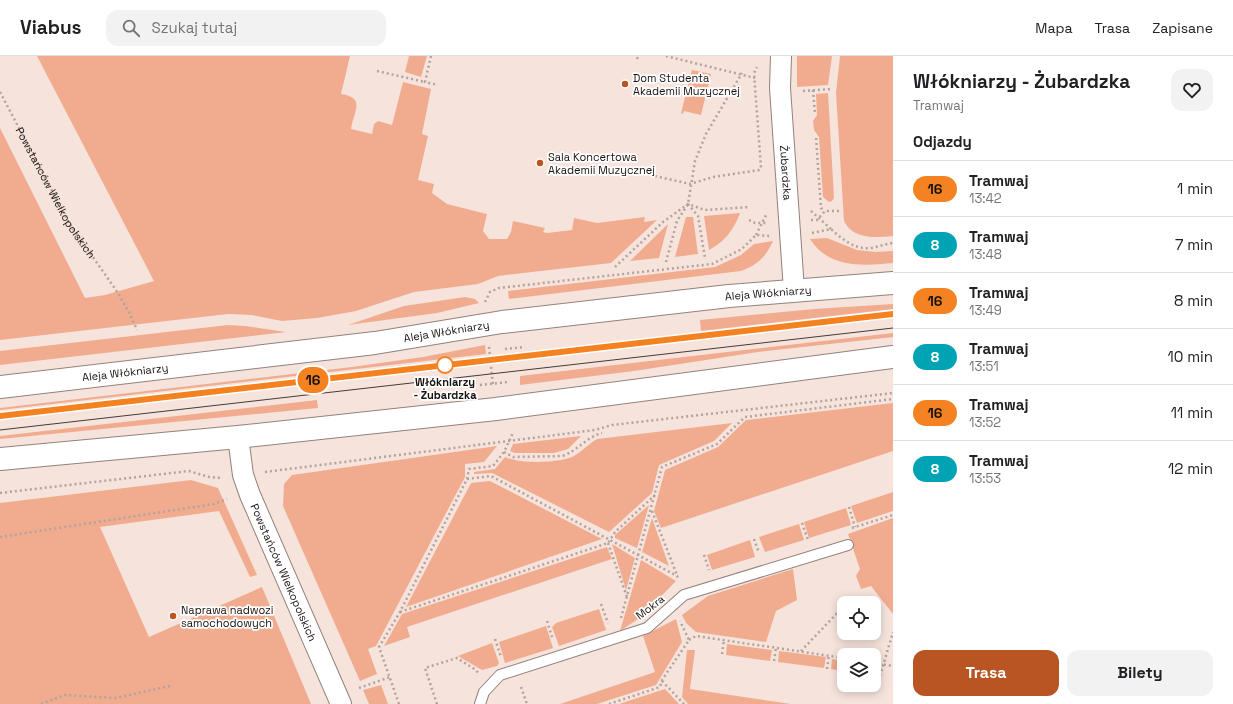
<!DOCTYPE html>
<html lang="pl">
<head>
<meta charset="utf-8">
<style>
  body { margin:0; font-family:"Space Grotesk",sans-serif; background:#f2f2f2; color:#202124; height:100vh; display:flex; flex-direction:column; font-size:15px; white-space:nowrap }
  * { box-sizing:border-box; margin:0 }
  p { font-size:13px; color:#757577 }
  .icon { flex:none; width:22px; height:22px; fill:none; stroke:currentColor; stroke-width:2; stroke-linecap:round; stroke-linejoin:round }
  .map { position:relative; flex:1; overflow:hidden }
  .details { display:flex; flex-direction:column; background:#fff; width:340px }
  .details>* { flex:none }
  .badge { padding:0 8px; border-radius:13px; font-size:14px; line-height:26px }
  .controls { position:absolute; left:837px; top:540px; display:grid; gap:8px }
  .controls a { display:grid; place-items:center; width:44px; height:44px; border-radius:8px; background:#fff; box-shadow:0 2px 10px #0003; font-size:20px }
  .map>.badge { position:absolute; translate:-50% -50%; box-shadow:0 0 0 2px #fff }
  h2 { padding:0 20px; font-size:15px; line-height:36px }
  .round { display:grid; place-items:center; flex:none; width:42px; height:42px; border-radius:12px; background:#f2f2f2 }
  .headline { display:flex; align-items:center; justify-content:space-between; height:68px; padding:0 20px }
  h1 { font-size:19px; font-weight:700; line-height:30px }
  .button { display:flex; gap:8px; margin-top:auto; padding:8px 20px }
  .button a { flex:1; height:46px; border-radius:12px; background:#b95423; color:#fff; font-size:16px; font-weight:700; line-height:46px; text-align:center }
  .button a+a { background:#f2f2f2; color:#202124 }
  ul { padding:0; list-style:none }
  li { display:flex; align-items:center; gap:12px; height:56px; padding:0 20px; border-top:1px solid #e0e0e0 }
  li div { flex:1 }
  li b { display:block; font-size:15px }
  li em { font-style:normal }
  li .badge { min-width:44px; font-weight:700; text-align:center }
  header { display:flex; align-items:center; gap:24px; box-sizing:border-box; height:56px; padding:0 20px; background:#fff; border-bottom:1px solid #e0e0e0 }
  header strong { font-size:19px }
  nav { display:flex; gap:22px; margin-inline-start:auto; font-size:14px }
  .search { width:280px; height:36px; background:#f2f2f2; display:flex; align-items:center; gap:10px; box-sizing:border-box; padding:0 14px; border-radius:12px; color:#757577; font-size:15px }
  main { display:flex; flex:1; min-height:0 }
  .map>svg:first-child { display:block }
  .green { fill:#f1ac8f }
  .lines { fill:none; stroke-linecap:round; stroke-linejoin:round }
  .lane-casing { stroke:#92827b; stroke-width:12 }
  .street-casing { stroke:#92827b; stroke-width:22 }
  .primary-casing { stroke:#92827b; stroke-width:24 }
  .path { stroke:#b2a39d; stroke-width:2.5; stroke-dasharray:2 3; stroke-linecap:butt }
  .lane { stroke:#fff; stroke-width:10 }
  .street { stroke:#fff; stroke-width:20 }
  .primary { stroke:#fff; stroke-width:22 }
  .tram { stroke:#453b38; stroke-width:1 }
  .line-casing { stroke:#fff; stroke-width:9 }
  .line { stroke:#f58220; stroke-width:6 }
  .poi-dot { fill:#b95423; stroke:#fff; stroke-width:1.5 }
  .stop-dot { fill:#fff; stroke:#f58220; stroke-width:2 }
  .labels { text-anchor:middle; stroke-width:3.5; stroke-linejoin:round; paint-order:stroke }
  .poi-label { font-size:11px; fill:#18110f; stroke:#fff; text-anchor:start }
  .street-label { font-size:11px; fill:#18110f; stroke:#fff }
  .stop-label { font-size:11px; font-weight:bold; fill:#18110f; stroke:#fff }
</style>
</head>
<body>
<header>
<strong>Viabus</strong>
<div class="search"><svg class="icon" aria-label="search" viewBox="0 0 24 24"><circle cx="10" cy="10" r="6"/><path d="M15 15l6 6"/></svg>Szukaj tutaj</div>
<nav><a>Mapa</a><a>Trasa</a><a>Zapisane</a></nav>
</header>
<main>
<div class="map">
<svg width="893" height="648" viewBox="0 0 893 648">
  <rect width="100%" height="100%" fill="#f6e3dc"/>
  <g class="green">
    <path d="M37,0H350L341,38C366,42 354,54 351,73L372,78L374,68L378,65L392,69L403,26L431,33L422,78L428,80L418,124L434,128L432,137L447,148L487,158L483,175L489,183H507L511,176L513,165L545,172L543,176L547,177L572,174L574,162L597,167L645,161L644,166L657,164L611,207L498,220L478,228L414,236L356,255L317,262L282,265L252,259L228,258L0,284V72L85,242L105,239L154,225Z"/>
    <path d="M409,0H427L421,21L405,16Z"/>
    <path d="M797,0H832L828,29L797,31Z"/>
    <path d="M840,0H893V180C874,182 853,183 844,165L836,37Z"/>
    <path d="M692,14L711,18L701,59L684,55L683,58L681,57Z"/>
    <path d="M828,37L834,142L832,145L829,146L823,141L819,81L814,74L813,65L817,59L816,38Z"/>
    <path d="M740,157C734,174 724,186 709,194L704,160Z"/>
    <path d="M686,161H693L698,198L675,201Z"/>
    <path d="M668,168L659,202L630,205Z"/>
    <path d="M827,182L857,194L875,196L893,195V207C862,210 828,212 810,183Z"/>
    <path d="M773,185C766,201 757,209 741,215L509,243L508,235L715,211L741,199L754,188Z"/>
    <path d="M465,241L475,243L479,247L437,257L348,269L404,250Z"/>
    <path d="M893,248V253L701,275L700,264L814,253Z"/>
    <path d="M228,269L245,270L286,276L0,309V295Z"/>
    <path d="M893,277V281L758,296L634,315L520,329V320Z"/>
    <path d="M485,289L486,298L0,354V352L352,311L423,301Z"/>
    <path d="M317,344L318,352L0,383V380Z"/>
    <path d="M893,347V395L661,472L654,455L665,414L718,391L746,364Z"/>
    <path d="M732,367L714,385L659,409L652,437L609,476L492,417L474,418V416L495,413L505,401C519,408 558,407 572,401C582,396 588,388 597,383Z"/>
    <path d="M581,380L568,393L554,397H515L510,395L513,388Z"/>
    <path d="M497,390L484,406L465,408V421L376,590L368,593L377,618L360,625L283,450L284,428L292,419Z"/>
    <path d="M191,424L218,432L257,519L250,521L219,455L100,471L149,581L262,531L311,648H0V447Z"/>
    <path d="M490,425L602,483L406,551L471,427Z"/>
    <path d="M893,436V455L857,467L851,450Z"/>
    <path d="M649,449L637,492L615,482V479Z"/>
    <path d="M846,452L851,469L809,482L804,466Z"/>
    <path d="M652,462L669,510L642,496Z"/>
    <path d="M893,462V558L871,530L861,533L856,520L860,513L848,478Z"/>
    <path d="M799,468L804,484L765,496L759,481Z"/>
    <path d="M750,484L755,501L712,514L707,499Z"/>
    <path d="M612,488L635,502L626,534Z"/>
    <path d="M607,491L612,503L407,571L410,581L384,590L402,558Z"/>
    <path d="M641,504L676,525L641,561L620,575Z"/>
    <path d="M793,513L797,544L776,555L766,586L696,576L686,567L682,559L708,540Z"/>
    <path d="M599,553L606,574L559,590L552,571L556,567Z"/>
    <path d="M676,563L682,586L656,629L597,648H560L655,616L643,580Z"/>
    <path d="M546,570L553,592L505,607L499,586Z"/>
    <path d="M492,587L499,607L497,610L482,614L458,600Z"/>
    <path d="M727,588L772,594L770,605L726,599Z"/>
    <path d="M687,594H695L690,633L791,648H688L682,641Z"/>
    <path d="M779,595L826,601L824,612L778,606Z"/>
    <path d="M832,603L844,605V615L831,613Z"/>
    <path d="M381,629L388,648H369L363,634Z"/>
    <path d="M665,633L679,648H619Z"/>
  </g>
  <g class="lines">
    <defs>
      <path id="lane" d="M480,648L484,636L500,619L647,572L684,539L848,489"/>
      <g id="street">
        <path id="s2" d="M781,0L780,32L794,234"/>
        <path id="s3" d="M238,381L243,419L250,439L341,648"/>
      </g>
      <g id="primary">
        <path id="s4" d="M0,331L375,287L502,266L729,240L893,227"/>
        <path d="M0,403L238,381L496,353L893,301"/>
      </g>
    </defs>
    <use href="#lane" class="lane-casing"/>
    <use href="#street" class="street-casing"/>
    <use href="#primary" class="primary-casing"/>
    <g class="path">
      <path d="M431,0L425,26L438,29"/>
      <path d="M666,0L755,22"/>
      <path d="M637,3L638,0"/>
      <path d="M377,15L425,26"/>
      <path d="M813,34L815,58"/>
      <path d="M803,35L832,33"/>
      <path id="s1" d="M0,36L69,167L116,234L130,258L137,274"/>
      <path d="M816,82L821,152L825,155"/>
      <path d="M655,120L690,128L713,121L759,114L761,112L754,17L757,11"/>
      <path d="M688,148L698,160L705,202"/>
      <path d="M811,155L831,173"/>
      <path d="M749,164L755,167H768"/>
      <path d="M811,164H817L825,155H839"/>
      <path d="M812,177L831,173C842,183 855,194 871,192C878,191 884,188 893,187"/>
      <path d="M756,179L766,159"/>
      <path d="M666,206L677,165L688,148L695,105L706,78L742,17"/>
      <path d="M615,211L663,166L688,148L705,154L750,151"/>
      <path d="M485,246L490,236L499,232L712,208L742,193L756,179L769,180"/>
      <path d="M489,291L493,330"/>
      <path d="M505,293L525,291"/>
      <path d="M480,329L508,326"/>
      <path d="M504,396L513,401L562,400C578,395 586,381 602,377"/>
      <path d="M265,416L595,374L612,369L893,337"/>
      <path d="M467,423L491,420L677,520L679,524"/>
      <path d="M0,437L189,415L209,421L222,422"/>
      <path d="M849,451L855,471"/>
      <path d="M652,455L677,519"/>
      <path d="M802,467L808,484"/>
      <path d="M852,472L893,459"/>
      <path d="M0,481L214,448L227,443"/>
      <path d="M754,483L759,497"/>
      <path d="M608,487L627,541"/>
      <path d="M704,499L709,514"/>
      <path d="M601,548L608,567"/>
      <path d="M400,556L608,487L615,476L655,439"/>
      <path d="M621,562L662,411L717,388L745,361L893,343"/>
      <path d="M547,565L553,584"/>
      <path d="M495,583L501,601"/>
      <path d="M689,584L696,580L844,602"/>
      <path d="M801,595L843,551"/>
      <path d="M722,598L724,584"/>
      <path d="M774,605L776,592"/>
      <path d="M874,607L893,610"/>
      <path d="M827,613L829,599"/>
      <path d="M880,620L893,576"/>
      <path d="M662,625L684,648"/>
      <path d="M521,631L527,648"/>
      <path d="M359,632L390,621"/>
      <path d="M41,648L65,639L115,642L170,630"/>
      <path d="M399,648L379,591L400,556L467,423L469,413L493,410L504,396L513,377"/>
      <path d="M437,648L425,612L457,602L476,614L478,617"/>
      <path d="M609,648L660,631L662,624L689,584L680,565"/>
    </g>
    <use href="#lane" class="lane"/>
    <use href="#street" class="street"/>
    <use href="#primary" class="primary"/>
    <g class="tram">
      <path d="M0,360L893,258"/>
      <path d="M0,374L893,272"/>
    </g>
  </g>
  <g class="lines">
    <defs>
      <path id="line" d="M0,360L893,258"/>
    </defs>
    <use href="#line" class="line-casing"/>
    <use href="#line" class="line"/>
  </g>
  <g class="poi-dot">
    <circle cx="625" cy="28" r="4"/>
    <circle cx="540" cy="107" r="4"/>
    <circle cx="173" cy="560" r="4"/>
  </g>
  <circle class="stop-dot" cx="445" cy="309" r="8"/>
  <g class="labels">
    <g class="poi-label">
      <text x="633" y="26">Dom Studenta<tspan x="633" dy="13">Akademii Muzycznej</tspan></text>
      <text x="548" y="105">Sala Koncertowa<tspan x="548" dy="13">Akademii Muzycznej</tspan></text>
      <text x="181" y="558">Naprawa nadwozi<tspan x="181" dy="13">samochodowych</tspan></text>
    </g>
    <g class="street-label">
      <text dy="4" stroke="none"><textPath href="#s2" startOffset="117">Żubardzka</textPath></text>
      <text dy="4" stroke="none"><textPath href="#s1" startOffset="115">Powstańców Wielkopolskich</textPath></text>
      <text dy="4" stroke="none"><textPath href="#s4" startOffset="774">Aleja Włókniarzy</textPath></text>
      <text dy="4" stroke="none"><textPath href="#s4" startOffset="450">Aleja Włókniarzy</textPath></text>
      <text dy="4" stroke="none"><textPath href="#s4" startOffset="126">Aleja Włókniarzy</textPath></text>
      <text dy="4" stroke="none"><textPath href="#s3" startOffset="144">Powstańców Wielkopolskich</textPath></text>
      <text transform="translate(650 551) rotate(-37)" y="4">Mokra</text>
    </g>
    <g class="stop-label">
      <text x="445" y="330">Włókniarzy<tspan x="445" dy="13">- Żubardzka</tspan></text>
    </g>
  </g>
</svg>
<div class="controls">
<a><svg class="icon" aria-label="locate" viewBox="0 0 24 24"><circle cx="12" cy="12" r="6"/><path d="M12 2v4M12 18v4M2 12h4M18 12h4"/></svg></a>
<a><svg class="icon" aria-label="layers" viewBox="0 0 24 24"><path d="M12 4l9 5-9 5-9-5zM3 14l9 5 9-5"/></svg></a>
</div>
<b class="badge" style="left:313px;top:324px;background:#f58220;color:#111">16</b>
</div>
<section class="details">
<div class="headline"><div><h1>Włókniarzy - Żubardzka</h1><p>Tramwaj</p></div><a class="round"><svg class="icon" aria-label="heart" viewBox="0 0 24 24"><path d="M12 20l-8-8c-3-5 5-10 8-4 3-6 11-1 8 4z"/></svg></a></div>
<h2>Odjazdy</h2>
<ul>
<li><span class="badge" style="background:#f58220;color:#111">16</span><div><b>Tramwaj</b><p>13:42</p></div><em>1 min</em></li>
<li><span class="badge" style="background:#00a3b4;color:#fff">8</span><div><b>Tramwaj</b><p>13:48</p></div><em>7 min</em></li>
<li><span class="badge" style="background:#f58220;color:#111">16</span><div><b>Tramwaj</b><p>13:49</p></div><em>8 min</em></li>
<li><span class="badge" style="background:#00a3b4;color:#fff">8</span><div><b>Tramwaj</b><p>13:51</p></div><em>10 min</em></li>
<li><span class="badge" style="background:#f58220;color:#111">16</span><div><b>Tramwaj</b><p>13:52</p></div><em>11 min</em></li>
<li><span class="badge" style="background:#00a3b4;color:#fff">8</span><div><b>Tramwaj</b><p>13:53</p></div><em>12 min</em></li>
</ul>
<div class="button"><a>Trasa</a><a>Bilety</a></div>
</section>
</main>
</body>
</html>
